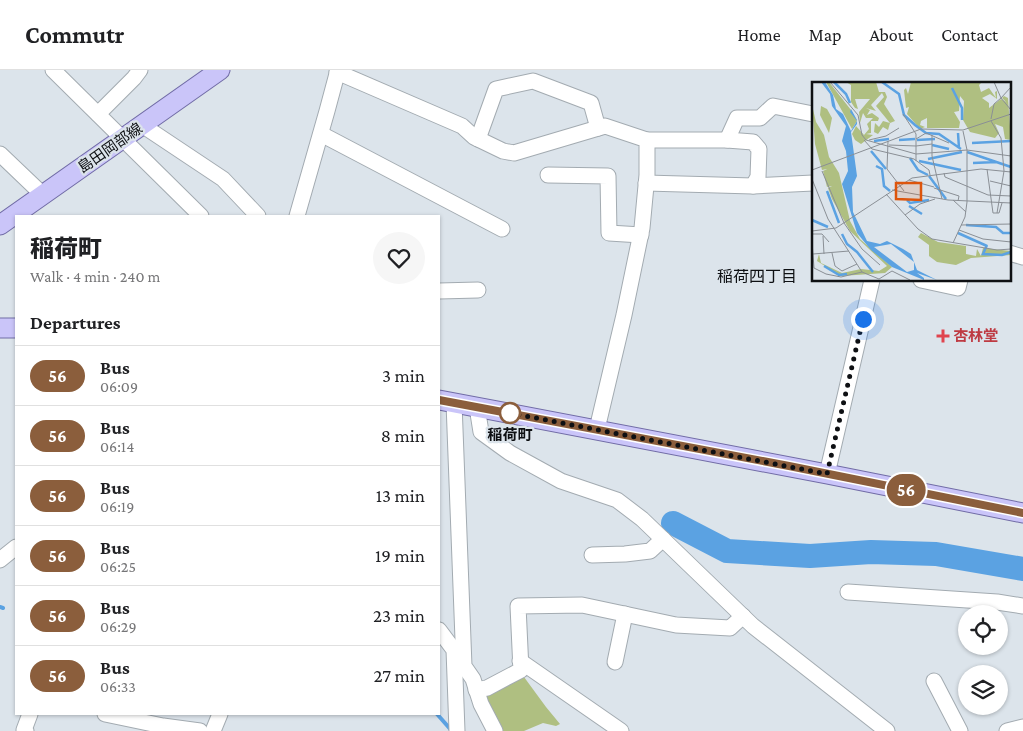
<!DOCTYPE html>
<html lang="en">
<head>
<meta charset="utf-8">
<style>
  body { margin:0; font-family:"Crimson Pro","Noto Sans JP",serif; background:#f6f6f6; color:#202124; height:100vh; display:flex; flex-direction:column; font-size:19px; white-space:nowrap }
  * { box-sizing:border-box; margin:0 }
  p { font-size:16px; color:#757577 }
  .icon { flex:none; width:28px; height:28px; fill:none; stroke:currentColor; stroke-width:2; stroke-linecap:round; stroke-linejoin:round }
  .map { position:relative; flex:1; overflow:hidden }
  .panel { position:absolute; left:15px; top:145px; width:425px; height:500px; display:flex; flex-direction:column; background:#fff; border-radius:0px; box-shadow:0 1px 4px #0004 }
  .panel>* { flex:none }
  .badge { padding:0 10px; border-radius:16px; font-size:18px; line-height:32px }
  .controls { position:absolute; left:958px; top:535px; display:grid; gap:10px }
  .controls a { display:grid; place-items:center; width:50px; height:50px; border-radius:50%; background:#fff; box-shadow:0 1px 4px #0004; font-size:25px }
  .you { position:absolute; width:25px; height:25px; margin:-12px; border:4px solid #fff; border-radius:50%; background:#1a73e8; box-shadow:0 0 0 8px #1a73e833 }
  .map>.badge { position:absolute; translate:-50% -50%; box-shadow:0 0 0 2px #fff }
  h2 { padding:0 15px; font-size:19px; line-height:45px }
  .round { display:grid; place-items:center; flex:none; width:52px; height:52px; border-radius:26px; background:#f6f6f6 }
  .overview { display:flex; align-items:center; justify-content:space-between; height:85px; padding:0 15px }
  h1 { font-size:24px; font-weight:800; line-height:38px }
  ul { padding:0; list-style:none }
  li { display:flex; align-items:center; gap:15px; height:60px; padding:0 15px; border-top:1px solid #e0e0e0 }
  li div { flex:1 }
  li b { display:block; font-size:19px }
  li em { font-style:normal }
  li .badge { min-width:55px; font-weight:700; text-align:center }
  header { display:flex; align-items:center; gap:30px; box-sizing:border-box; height:70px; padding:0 25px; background:#fff; border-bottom:1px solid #e0e0e0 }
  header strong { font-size:24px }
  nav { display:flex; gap:28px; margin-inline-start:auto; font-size:18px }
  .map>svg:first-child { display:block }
  .green { fill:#afbf81 }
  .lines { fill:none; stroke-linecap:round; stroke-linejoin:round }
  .stream { stroke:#5ba2e2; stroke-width:4 }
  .river { stroke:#5ba2e2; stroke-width:24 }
  .minor-casing { stroke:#a3abb1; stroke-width:17 }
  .major-casing { stroke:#716ca6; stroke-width:21 }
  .minor { stroke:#fff; stroke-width:15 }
  .major { stroke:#cac5f9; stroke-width:19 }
  .line-casing { stroke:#fff; stroke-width:11 }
  .line { stroke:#8b5e3c; stroke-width:8 }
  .walk { stroke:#0e1013; stroke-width:5; stroke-dasharray:0 9 }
  .health-dot { fill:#e0444e; stroke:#dce4eb; stroke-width:2 }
  .stop-dot { fill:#fff; stroke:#8b5e3c; stroke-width:2.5 }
  .labels { text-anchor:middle; stroke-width:4.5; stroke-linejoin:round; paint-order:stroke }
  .street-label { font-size:15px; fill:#0e1013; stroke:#dce4eb }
  .health-label { font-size:15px; font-weight:bold; fill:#be3a42; stroke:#dce4eb; text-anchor:start }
  .stop-label { font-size:15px; font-weight:bold; fill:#0e1013; stroke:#dce4eb }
  .neighbourhood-label { font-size:16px; fill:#0e1013; stroke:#dce4eb }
  .inset-river { fill:none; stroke:#5ba2e2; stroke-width:2.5 }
  .inset-road { fill:none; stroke:#8a8f95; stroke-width:1 }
  .view { fill:#dd550c; fill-opacity:0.15; stroke:#dd550c; stroke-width:2.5 }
  .inset-edge { fill:none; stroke:#0e1013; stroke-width:2.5 }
</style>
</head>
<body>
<header>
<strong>Commutr</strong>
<nav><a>Home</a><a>Map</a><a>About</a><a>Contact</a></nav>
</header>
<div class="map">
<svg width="1023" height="661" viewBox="0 0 1023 661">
  <rect width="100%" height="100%" fill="#dce4eb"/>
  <path class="green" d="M524,607L546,637L560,654L556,656L543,653L524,661H501L485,627Z"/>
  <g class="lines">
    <g class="stream">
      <path d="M0,537L3,538"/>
      <path d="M437,644L452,661"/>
    </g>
    <path class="river" d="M673,453L727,481L810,486L871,482L936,484L1023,499"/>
    <defs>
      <g id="minor">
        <path d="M53,0L201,146"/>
        <path d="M337,2L462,56L474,67L503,81L514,83L605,56L647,70V105L642,158L624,245L597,359"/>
        <path d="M98,44L134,8L140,0"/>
        <path d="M142,55L223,109L258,146"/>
        <path d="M321,64L502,159"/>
        <path d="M478,69L496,19L533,11L591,33L598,58"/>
        <path d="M727,70L737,48H760L773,36L813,44"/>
        <path d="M0,84L43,125"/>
        <path d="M548,105L608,106L609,163L641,165"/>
        <path d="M646,113L753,116L758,107L759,79L753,72L727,70H647"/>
        <path d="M753,116L813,113"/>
        <path d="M297,146L327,41L338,0"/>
        <path d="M1009,183L1023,187"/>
        <path d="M921,210L958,218L960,210"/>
        <path d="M439,221L478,220"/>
        <path d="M454,333L464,596L473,609L481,634L495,661"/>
        <path d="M477,337L481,362L510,383L561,411L617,430L642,449L753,556L887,661"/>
        <path d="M827,404L872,210"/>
        <path d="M592,485L625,484L650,481L663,469"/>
        <path d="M0,490L16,477"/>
        <path d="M848,522L997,532L1023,536"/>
        <path d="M439,560L454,580L457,661"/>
        <path d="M520,591L621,661"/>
        <path d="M615,592L625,544"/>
        <path d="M934,611L960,661"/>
        <path d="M476,620L487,618L521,600L518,536L582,535L676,555L730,558L743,546"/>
        <path d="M105,644L163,656L200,661"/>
        <path d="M26,661L24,660L30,644"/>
        <path d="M213,661L220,644"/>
        <path d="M1007,661L1023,657"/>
      </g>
      <g id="major">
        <path d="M0,155L220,0"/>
        <path d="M0,258H16"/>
        <path d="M439,330L827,404L1023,443"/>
      </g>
    </defs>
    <use href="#minor" class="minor-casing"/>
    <use href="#major" class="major-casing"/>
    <use href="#minor" class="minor"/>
    <use href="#major" class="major"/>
  </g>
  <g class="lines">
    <defs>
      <path id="line" d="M439,330L789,396L1023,443"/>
    </defs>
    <use href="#line" class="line-casing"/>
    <use href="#line" class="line"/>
    <path class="walk" d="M510,343L827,404L863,249"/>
  </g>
  <path class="health-dot" d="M940.5 258.5h5v5h5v5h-5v5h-5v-5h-5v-5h5z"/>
  <circle class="stop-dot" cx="510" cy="343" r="10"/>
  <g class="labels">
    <g class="street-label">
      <text transform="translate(110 78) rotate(-35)" y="5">島田岡部線</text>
    </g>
    <g class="health-label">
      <text x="953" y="271">杏林堂</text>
    </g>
    <g class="stop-label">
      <text x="510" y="370">稲荷町</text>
    </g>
    <g class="neighbourhood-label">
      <text x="757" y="212">稲荷四丁目</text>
    </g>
  </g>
  <g transform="translate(812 12)">
    <rect width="199" height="199" fill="#dce4eb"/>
    <path d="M14,0H17L39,28L45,39L40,47ZM34,0H64L67,10H73L75,15L72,22L83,39L78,41L76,48L71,45L66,52L62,50L63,41L67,45L71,39L78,41L64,24L72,15L70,11L59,23L64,29L54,26L58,28L55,33L60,31L67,36L66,39H59V51L54,52L61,53L49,62L43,58L40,52L44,44L52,53L57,47L55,42L61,36H54L51,31L48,41L47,30L58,17H43L46,27L43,26L39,20V3ZM99,0H170L167,3L169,10L177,6L184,16L183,10L185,9V17L178,12L170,16L177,21V26L189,17L194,20L190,16L192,14L196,16L199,58L193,57L191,45L183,42L187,51L183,56L158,50L151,38L152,19L148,14L147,29L142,30L148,40L147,46H115V36L109,39L108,43L113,45L108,47L95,32L97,25L94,26L92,8L94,6L96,12ZM0,23L4,40L12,53L17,75L27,91L38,139L48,157L80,185L73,191L29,194L5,179L7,172L9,181L30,191L49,187L67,189L75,184L38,149L20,117L16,106L20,104L15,105L11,89L15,87L10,88L3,62ZM9,24L15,27L20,36L17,51L8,33ZM109,151L126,160L154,164V172L164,174L165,167L169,174L171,166L199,169V173L159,176L144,183L125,180L117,174V163L106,155Z" fill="#afbf81"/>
    <path d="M9,0H13L21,13L24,27L31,32L39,49L45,39L38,30L39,27L45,38V42L39,50L45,94L40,105L41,130L55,159L68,162L75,159L91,167L99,172L105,188L125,198L105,191L112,196V198L80,185L59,168L45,151L30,102L36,89L34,69L30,59L34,44L20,24L18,12ZM79,162L102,180V188L95,190L62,165Z" fill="#5ba2e2" fill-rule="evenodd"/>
    <path class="inset-river" d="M22,0L34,12L38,21M70,0L87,12L92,33L103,43L114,51L127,52L149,67M140,6L150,26V38M146,51L147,66M87,58L103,57M105,58L123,57M62,59L77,57M160,61L199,59M120,63L137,67M59,69L74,87M155,70L199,85M98,76L106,88L116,93M116,77L150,70M107,79L149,88M161,81L184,80M64,84L70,87L72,104L78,109M117,94L134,117M15,109L27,141M95,118L98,121L117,118M97,124L110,132M0,138L16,145M154,143L184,145L191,151H199M146,151L175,164M30,152L35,162L45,170L61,190M175,163L171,172L190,173L199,170M12,184L27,193L35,192"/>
    <path class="inset-road" d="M18,0L46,33L50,53L54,58L104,72L155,68V120M182,0L189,16L199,5M91,32L104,52V79M179,37L182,22L189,16L199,28M179,39L189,56L192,89M151,49L155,68L199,74M120,53V74L130,117M104,57L114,51L137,61M52,58L60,67L102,77L117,88L118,93M57,58L74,54L87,46M76,59L75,87L92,109M77,63L104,64M104,64L120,62M175,87L181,131H187L190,121M0,88L109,47L151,48L199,32M10,89L32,141L50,167L68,183M132,91L133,95L176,113L199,114M0,97L16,137L50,190M97,98L122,105M178,99L199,104M122,106L147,114L146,119M80,108L136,118L199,121M74,112L106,147L120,157L185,168L199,167M141,118L154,130M185,131L192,89M93,133L108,122L123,117M149,143L199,142M147,148L171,157L199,160M0,149L24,146L100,96L169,87L199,90M0,152H10L17,160M11,154L12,172M0,160L2,186L14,192L29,195L50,190L67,197L80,189L98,198M141,161L153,135L155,120M20,171L23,184L30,189L45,182M1,172L37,169"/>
    <path class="view" d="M84,101H109V118L84,117Z"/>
    <rect width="199" height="199" class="inset-edge"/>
  </g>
</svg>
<div class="controls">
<a><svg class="icon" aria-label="locate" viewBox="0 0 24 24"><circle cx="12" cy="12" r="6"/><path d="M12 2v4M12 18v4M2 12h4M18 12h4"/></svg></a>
<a><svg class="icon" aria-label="layers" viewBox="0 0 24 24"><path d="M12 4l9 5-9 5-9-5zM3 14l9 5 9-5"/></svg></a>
</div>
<div class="you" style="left:863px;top:249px"></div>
<b class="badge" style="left:906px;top:420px;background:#8b5e3c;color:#fff">56</b>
<section class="panel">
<div class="overview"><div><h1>稲荷町</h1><p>Walk · 4 min · 240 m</p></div><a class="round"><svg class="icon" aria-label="heart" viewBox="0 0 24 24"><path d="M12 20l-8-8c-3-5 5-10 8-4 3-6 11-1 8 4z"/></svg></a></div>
<h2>Departures</h2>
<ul>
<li><span class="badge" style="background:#8b5e3c;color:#fff">56</span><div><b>Bus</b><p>06:09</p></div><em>3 min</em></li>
<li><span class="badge" style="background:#8b5e3c;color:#fff">56</span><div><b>Bus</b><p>06:14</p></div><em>8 min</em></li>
<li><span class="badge" style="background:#8b5e3c;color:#fff">56</span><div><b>Bus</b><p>06:19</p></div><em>13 min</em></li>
<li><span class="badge" style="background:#8b5e3c;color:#fff">56</span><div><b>Bus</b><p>06:25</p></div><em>19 min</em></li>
<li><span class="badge" style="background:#8b5e3c;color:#fff">56</span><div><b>Bus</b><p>06:29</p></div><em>23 min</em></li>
<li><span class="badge" style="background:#8b5e3c;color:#fff">56</span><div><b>Bus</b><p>06:33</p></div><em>27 min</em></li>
</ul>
</section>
</div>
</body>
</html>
